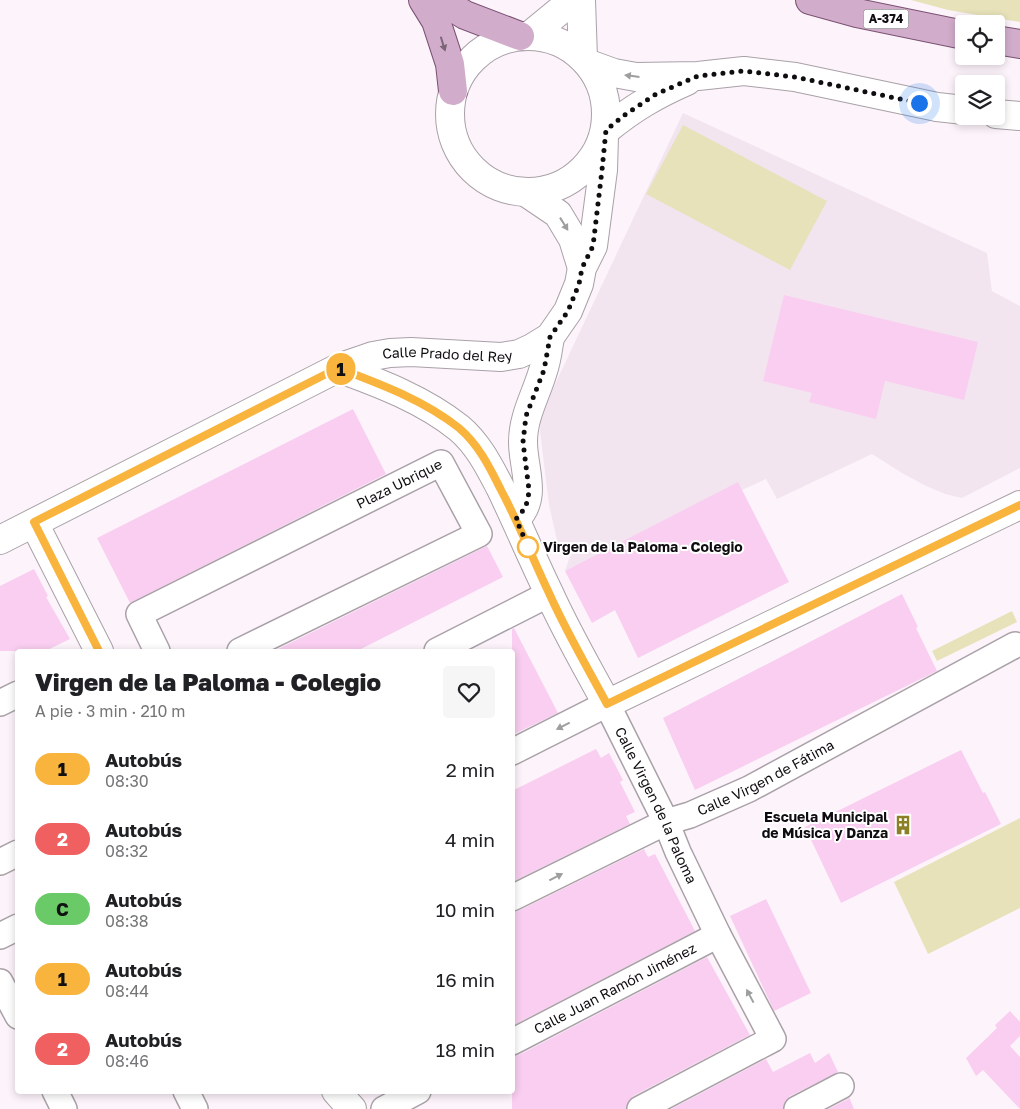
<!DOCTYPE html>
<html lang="es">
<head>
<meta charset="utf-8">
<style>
  body { margin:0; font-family:"Golos Text",sans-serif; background:#f6f6f6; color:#202124; height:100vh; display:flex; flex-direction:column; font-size:19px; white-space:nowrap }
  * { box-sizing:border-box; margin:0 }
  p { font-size:16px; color:#757577 }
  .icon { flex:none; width:28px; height:28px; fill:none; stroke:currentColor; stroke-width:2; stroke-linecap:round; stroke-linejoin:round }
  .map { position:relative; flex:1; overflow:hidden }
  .drawer { position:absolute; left:15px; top:649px; width:500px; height:445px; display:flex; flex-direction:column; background:#fff; border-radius:5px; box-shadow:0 2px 8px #0003 }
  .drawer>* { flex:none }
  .badge { padding:0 10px; border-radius:16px; font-size:18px; line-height:32px }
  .tools { position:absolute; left:955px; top:15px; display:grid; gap:10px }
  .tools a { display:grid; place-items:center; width:50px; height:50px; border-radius:5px; background:#fff; box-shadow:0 2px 8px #0003; font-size:25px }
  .you { position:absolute; width:25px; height:25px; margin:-12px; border:4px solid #fff; border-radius:50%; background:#1a73e8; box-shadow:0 0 0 8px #1a73e833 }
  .map>.badge { position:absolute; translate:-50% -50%; box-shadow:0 0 0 2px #fff }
  .round { display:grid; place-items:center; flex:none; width:52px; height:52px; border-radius:5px; background:#f6f6f6 }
  .headline { display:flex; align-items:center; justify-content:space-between; height:85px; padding:0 20px }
  h1 { font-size:24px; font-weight:800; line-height:38px }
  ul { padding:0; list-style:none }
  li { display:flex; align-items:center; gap:15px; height:70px; padding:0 20px }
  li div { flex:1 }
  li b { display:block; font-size:19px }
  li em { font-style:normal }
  li .badge { min-width:55px; font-weight:700; text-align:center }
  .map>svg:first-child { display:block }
  .built { fill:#f3e5f0 }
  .green { fill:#e7e2b9 }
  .building { fill:#f9cef0 }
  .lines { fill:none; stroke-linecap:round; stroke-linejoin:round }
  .street-casing { stroke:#a9a1a7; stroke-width:28 }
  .secondary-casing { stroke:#a9a1a7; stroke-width:30 }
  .primary-casing { stroke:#7b5173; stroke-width:30 }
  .street { stroke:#fff; stroke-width:25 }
  .secondary { stroke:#fff; stroke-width:28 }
  .primary { stroke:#d2adcb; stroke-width:28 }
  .oneway { fill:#7b6577 }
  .oneway2 { fill:#9f9e9f }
  .line-casing { stroke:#fff; stroke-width:11 }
  .line { stroke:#f9b43e; stroke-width:8 }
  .walk { stroke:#100d10; stroke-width:5; stroke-dasharray:0 9 }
  .stop-dot { fill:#fff; stroke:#f9b43e; stroke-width:2.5 }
  .labels { text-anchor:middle; stroke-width:4; stroke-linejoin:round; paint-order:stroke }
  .shield { fill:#fff; stroke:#585658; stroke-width:1 }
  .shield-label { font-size:12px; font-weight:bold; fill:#100d10 }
  .street-label { font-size:14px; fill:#100d10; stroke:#fff }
  .stop-label { font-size:14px; font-weight:bold; fill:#100d10; stroke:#fff; text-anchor:start }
  .poi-label { font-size:14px; font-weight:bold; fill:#100d10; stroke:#fff; text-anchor:end }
</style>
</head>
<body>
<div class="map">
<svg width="1020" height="1109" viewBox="0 0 1020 1109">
  <rect width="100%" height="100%" fill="#fdf4fb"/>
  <path class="built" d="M683,113L987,253L992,291L1020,306V468L962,498L945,494L926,486L902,473L872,454L777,499L766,479L565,571L570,556L558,545L549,505L540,431L541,414Z"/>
  <g class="green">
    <path d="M911,0H1020V22L948,10Z"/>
    <path d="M683,125L827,201L790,270L646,194Z"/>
    <path d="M1012,611L1017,622L937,661L932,651Z"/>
    <path d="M1020,818V908L928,954L894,882Z"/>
  </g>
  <g class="building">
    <path d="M784,295L978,342L964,400L885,381L876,419L809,402L812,393L763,381Z"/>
    <path d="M353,409L386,474L130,603L97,538Z"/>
    <path d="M738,482L789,582L638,658L615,610L592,623L565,571Z"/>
    <path d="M487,546L503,577L357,651H274Z"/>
    <path d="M34,569L48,596L46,597L70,639L45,651H0V586Z"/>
    <path d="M902,594L918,627L916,628L937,671L695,790L663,718Z"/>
    <path d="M514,628L558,713L512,735V629Z"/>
    <path d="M596,749L601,758L609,753L623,780L620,782L635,812L626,816L630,824L512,882V791Z"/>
    <path d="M961,750L983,793L985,792L1001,824L841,903L805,827Z"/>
    <path d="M644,849L648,857L655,854L695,931L512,1026V912L518,911Z"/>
    <path d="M766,899L811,993L774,1011L730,916Z"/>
    <path d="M707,957L750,1035L633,1096L628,1102L626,1109H512V1056L519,1055Z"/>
    <path d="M1010,1011L1020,1022V1036L1010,1046L1020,1057V1109L983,1070L976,1076L966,1058L997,1028L995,1025Z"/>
    <path d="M810,1053L815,1063L829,1053L838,1072L790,1096L785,1102L783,1109H671L766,1059L773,1072Z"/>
    <path d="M849,1097L854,1109H828L848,1099Z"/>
  </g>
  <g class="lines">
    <defs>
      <g id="street">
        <path id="s1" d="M157,651L139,614L441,463L479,534L240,651"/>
        <path d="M437,651L549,594"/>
        <path d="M0,703L18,694"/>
        <path id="s2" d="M512,752L607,704L666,822L678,852L718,935L773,1039L640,1109"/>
        <path d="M0,862L18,853"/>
        <path id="s3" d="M512,898L666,822L690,815L749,789L1015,645"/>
        <path d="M0,936L18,927"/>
        <path d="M0,982L18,1016"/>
        <path id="s4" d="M512,1042L718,935"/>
        <path d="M55,1091L64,1109"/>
        <path d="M186,1091L195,1109"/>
        <path d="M384,1109L418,1091"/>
        <path d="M797,1109L841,1086"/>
      </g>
      <g id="secondary">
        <path d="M581,0L583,58"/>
        <circle cx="528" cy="114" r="78"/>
        <path d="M529,36L573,0"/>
        <path d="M589,64L614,73L636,77L698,76L744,71L795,77L937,107L964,110"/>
        <path d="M996,114L1020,116"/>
        <path d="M606,130C633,108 655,95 687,81"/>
        <path d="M527,193L558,214L573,239L582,268"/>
        <path d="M338,368C380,383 424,400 459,428C478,444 489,466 500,487C517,522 532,558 549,593C566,631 587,667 607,704L1020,505"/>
        <path d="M516,519C538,497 523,469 523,442C523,416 536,395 543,371C547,360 548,348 550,337"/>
        <path d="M34,523L99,651"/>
        <path id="s5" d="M0,540L338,368L373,356L390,353L411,352L501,357L519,354L532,348L550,337L568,311L579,284L582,268L593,246L603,170L604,136"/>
        <path d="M336,1091L352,1109"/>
      </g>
      <g id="primary">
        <path d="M423,0L436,21L450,64L453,91"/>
        <path d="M440,0L465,15L520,36"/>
        <path d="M810,0L857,13L964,35"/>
        <path d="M996,40L1020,44"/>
      </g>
    </defs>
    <use href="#street" class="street-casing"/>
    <use href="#secondary" class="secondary-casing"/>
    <use href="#primary" class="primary-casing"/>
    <use href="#street" class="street"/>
    <use href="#secondary" class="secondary"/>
    <use href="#primary" class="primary"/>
  </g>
  <defs><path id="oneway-solid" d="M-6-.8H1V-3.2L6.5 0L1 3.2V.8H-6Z" transform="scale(1.25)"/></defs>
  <use class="oneway" href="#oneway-solid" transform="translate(443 44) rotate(73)"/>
  <g class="oneway2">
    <use href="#oneway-solid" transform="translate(632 76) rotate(-173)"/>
    <use href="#oneway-solid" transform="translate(564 224) rotate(58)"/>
    <use href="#oneway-solid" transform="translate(563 726) rotate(153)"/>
    <use href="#oneway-solid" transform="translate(556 877) rotate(-27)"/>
    <use href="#oneway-solid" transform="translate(750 996) rotate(-118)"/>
  </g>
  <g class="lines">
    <defs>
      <path id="line" d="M99,651L34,522L338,368C380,384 424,400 459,428C479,445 490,468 501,490C519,524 533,559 549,593C566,631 587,667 607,704L1020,505"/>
    </defs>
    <use href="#line" class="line-casing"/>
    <use href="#line" class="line"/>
    <path class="walk" d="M528,547L529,549L516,519L525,508L528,499L529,490L523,442L526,416L544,370L550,337L568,311L579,284L582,268L593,246L602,170L606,130L626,114L656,94L698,76L744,71L795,77L919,103"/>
  </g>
  <defs>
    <symbol id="building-bare" viewBox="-9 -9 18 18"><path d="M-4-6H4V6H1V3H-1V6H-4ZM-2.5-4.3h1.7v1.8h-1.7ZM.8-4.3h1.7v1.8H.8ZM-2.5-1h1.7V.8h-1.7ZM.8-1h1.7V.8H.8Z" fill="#8c8027" stroke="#fff" stroke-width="2.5" paint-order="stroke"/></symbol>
  </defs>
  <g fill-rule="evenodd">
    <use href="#building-bare" x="889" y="811" width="28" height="28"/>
  </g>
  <circle class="stop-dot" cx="528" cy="547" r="10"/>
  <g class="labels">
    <rect class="shield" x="863.5" y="9.5" width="45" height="19" rx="4"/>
    <g class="shield-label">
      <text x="886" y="23">A-374</text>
    </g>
    <g class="street-label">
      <text dy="5" stroke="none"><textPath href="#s5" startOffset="491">Calle Prado del Rey</textPath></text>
      <text dy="5" stroke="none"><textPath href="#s1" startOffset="332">Plaza Ubrique</textPath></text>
      <text dy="5" stroke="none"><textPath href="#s3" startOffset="281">Calle Virgen de Fátima</textPath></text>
      <text dy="5" stroke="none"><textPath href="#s2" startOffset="219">Calle Virgen de la Paloma</textPath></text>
      <text dy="5" stroke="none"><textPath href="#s4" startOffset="116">Calle Juan Ramón Jiménez</textPath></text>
    </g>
    <g class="stop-label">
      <text x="543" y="552">Virgen de la Paloma - Colegio</text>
    </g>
    <g class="poi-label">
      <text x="888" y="822">Escuela Municipal<tspan x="888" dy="16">de Música y Danza</tspan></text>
    </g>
  </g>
</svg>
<div class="tools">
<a><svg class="icon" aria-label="locate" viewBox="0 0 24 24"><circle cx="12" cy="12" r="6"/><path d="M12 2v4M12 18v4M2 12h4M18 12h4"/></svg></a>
<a><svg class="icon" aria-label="layers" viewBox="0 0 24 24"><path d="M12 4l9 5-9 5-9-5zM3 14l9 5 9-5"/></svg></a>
</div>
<div class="you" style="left:919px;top:103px"></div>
<b class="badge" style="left:341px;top:369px;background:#f9b43e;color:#111">1</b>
<section class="drawer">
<div class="headline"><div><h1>Virgen de la Paloma - Colegio</h1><p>A pie · 3 min · 210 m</p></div><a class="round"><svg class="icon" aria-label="heart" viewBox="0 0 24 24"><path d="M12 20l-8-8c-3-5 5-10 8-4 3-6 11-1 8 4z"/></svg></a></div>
<ul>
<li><span class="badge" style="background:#f9b43e;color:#111">1</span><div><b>Autobús</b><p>08:30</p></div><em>2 min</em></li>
<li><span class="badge" style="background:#f06060;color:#fff">2</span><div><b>Autobús</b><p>08:32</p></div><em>4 min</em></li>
<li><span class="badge" style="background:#6aca68;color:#111">C</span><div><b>Autobús</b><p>08:38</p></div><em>10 min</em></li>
<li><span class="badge" style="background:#f9b43e;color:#111">1</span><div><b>Autobús</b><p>08:44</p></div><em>16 min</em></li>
<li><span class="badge" style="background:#f06060;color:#fff">2</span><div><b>Autobús</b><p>08:46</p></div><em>18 min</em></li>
</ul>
</section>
</div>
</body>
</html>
